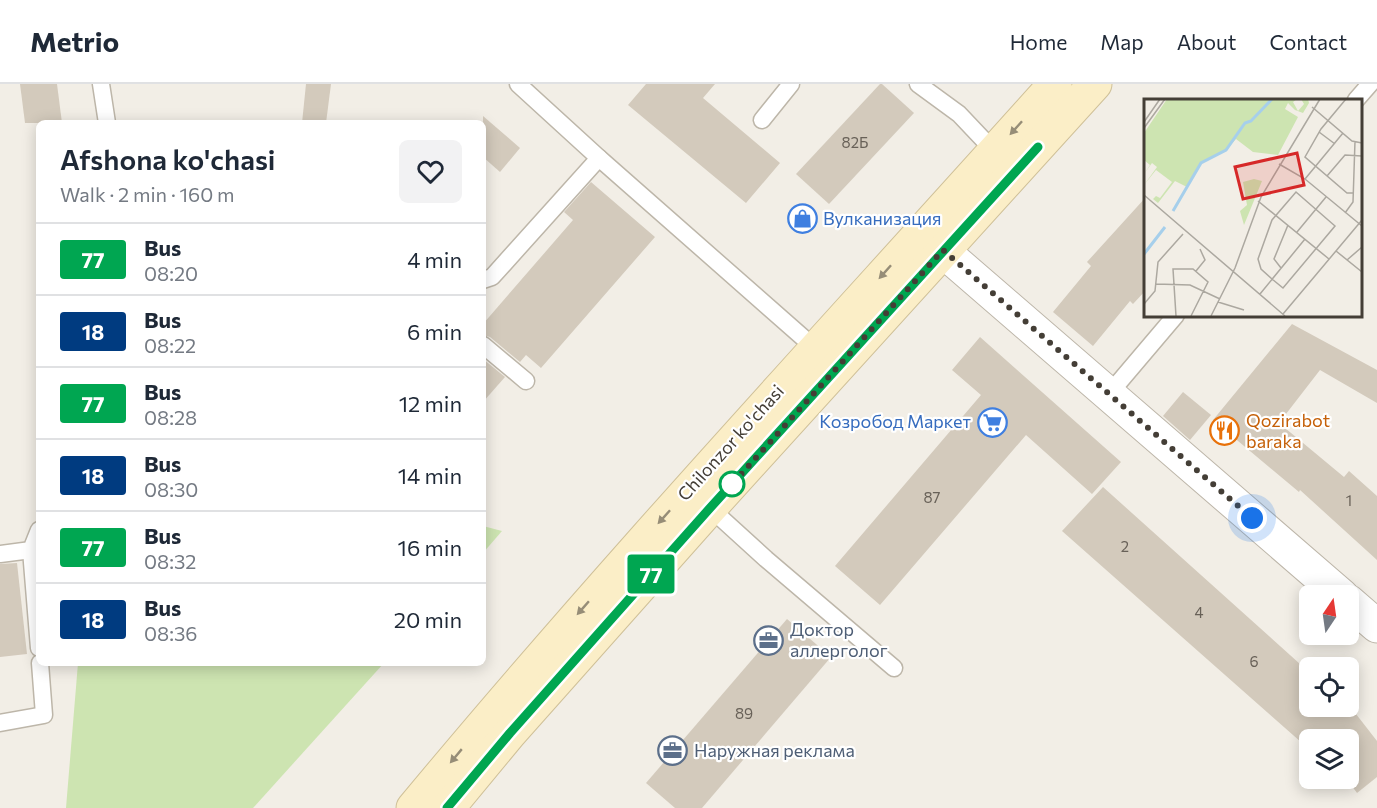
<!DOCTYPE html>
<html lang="en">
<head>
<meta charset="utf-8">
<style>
  body { margin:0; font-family:Commissioner,sans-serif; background:#f2f2f3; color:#1f2937; height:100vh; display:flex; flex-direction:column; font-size:22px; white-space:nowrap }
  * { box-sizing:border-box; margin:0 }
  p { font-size:20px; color:#747a83 }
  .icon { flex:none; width:33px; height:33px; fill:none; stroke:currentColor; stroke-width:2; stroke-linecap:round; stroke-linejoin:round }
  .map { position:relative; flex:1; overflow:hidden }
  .side { position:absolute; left:36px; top:36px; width:450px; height:546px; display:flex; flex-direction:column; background:#fff; border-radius:9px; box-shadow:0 3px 15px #0003 }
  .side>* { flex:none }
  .badge { padding:0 12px; border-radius:4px; font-size:21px; line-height:39px }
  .needle { width:39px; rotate:13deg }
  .controls { position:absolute; left:1299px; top:501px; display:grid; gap:12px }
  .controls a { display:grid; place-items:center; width:60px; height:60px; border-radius:9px; background:#fff; box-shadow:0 3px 15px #0003; font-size:30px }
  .you { position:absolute; width:30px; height:30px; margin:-15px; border:4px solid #fff; border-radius:50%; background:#1a73e8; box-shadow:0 0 0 9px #1a73e833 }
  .map>.badge { position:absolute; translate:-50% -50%; box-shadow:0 0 0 3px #fff }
  .round { display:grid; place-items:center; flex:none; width:63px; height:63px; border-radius:9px; background:#f2f2f3 }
  .overview { display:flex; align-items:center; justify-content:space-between; height:102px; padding:0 24px }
  h1 { font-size:28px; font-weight:600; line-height:45px }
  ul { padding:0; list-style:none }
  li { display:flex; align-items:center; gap:18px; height:72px; padding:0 24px; border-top:2px solid #e0e1e3 }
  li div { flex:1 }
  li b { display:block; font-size:22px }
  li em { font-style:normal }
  li .badge { min-width:66px; font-weight:700; text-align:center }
  header { display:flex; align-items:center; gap:36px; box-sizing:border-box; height:84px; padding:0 30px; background:#fff; border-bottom:2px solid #e0e1e3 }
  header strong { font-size:28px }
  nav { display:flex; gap:33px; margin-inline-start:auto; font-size:21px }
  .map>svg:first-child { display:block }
  .green { fill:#cde4b1 }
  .building { fill:#d3cabc }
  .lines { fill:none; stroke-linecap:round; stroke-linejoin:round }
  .service-casing { stroke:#bdb6a9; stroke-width:19 }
  .minor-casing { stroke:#bdb6a9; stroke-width:35 }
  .secondary-casing { stroke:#cfc098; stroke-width:35 }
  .service { stroke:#fff; stroke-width:16 }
  .minor { stroke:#fff; stroke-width:33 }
  .secondary { stroke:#fbeec7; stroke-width:33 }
  .oneway { fill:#968d77 }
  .line-casing { stroke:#fff; stroke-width:14 }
  .line { stroke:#00a651; stroke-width:9 }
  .walk { stroke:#443e36; stroke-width:6; stroke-dasharray:0 10.8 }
  .stop-dot { fill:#fff; stroke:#00a651; stroke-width:3 }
  .labels { text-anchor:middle; stroke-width:4.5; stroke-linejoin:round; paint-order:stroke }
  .number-label { font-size:15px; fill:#686158 }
  .shop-label { font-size:18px; fill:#366cbe; stroke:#fff; text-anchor:start }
  .food-label { font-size:18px; fill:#c56008; stroke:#fff; text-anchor:start }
  .street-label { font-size:18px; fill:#443e36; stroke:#fff }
  .service-label { font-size:18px; fill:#4e5e75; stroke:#fff; text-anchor:start }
  .inset-river { fill:none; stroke:#a6cfeb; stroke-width:3 }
  .inset-road { fill:none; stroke:#aca8a0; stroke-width:1.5 }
  .view { fill:#d62828; fill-opacity:0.15; stroke:#d62828; stroke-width:3 }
  .inset-edge { fill:none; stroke:#443e36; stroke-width:3 }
</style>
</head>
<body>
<header>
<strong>Metrio</strong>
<nav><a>Home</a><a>Map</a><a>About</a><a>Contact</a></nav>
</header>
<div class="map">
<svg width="1377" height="724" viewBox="0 0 1377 724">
  <rect width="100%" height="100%" fill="#f2eee6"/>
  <g class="green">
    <path d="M483,442L502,447L483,469Z"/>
    <path d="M78,579H384L253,724H66Z"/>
  </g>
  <g class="building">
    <path d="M20,0H57L62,39H25Z"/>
    <path d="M306,0H331L326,39H302Z"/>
    <path d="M646,0H715L703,14L780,79L746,119L628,21Z"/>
    <path d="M880,0H882L914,29L829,120L796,90Z"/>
    <path d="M483,32L520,64L500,88L483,73Z"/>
    <path d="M591,98L655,153L541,284L526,271L520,278L490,253L483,251V240L573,136L564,128Z"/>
    <path d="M1146,113V206L1133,220L1130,217L1093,262L1053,228L1091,182L1087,178Z"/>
    <path d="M1292,240L1377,286V319L1320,286L1279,339L1344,393L1349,387L1377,412V476L1300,406L1299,408L1213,336Z"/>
    <path d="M980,253L1121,378L1092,410L1026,351L880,521L835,482L981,311L952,286Z"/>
    <path d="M483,275L505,293L483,318Z"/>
    <path d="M1183,308L1211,331L1190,356L1163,332Z"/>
    <path d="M1103,403L1310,589V622H1348L1356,630L1377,657V693L1357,709L1346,694H1348V656H1315L1310,648V666L1062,447Z"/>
    <path d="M17,479L27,570L0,573V480Z"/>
    <path d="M787,535L831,573L702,724H675L646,699Z"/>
  </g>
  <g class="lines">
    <defs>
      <g id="service">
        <path d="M101,0L107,39"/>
        <path d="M518,0L599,74"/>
        <path d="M918,0L959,30L995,68"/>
        <path d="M1356,16L1370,0"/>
        <path d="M762,36L791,0"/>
        <path d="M483,196L492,193L599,74L816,265"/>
        <path d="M483,261L526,297"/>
        <path d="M1109,310L1176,231"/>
        <path d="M710,424L766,475L894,584"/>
        <path d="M31,466L39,564"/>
        <path d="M0,470L31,466L39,446"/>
        <path d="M0,639L44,631L40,579"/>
      </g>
      <g id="minor">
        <path d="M943,167L1342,512"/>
        <path d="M1348,517L1377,542"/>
      </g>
      <g id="secondary">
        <path d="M413,724C619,476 840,240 1055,0"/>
        <path d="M448,724L510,649L710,424L1095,0"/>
      </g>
    </defs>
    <use href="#service" class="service-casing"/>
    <use href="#minor" class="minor-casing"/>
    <use href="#secondary" class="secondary-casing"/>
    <use href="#service" class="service"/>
    <use href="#minor" class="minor"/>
    <use href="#secondary" class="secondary"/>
  </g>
  <defs><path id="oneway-solid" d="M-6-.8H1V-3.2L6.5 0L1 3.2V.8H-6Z" transform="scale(1.5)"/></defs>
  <g class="oneway">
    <use href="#oneway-solid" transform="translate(1016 44) rotate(132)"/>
    <use href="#oneway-solid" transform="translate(885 188) rotate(132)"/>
    <use href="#oneway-solid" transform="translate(664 433) rotate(132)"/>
    <use href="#oneway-solid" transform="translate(583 524) rotate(131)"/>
    <use href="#oneway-solid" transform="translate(456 672) rotate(130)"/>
  </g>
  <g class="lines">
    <defs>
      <path id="line" d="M447,724L510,649L710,424L1038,63"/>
    </defs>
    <use href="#line" class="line-casing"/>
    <use href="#line" class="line"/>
    <path class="walk" d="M732,400L726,407L943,166L1252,434"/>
  </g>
  <defs>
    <symbol id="shop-ring" viewBox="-11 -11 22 22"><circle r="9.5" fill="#fff" stroke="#3f7fe0" stroke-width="1.5"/><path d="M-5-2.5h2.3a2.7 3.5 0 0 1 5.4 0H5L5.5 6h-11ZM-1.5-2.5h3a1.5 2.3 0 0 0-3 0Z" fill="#3f7fe0"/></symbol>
    <symbol id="supermarket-ring" viewBox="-11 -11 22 22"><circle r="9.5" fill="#fff" stroke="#3f7fe0" stroke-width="1.5"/><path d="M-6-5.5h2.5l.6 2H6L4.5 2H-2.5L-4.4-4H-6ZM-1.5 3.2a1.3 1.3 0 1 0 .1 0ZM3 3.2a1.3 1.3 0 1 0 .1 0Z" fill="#3f7fe0"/></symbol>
    <symbol id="restaurant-ring" viewBox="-11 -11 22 22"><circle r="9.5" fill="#fff" stroke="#e8710a" stroke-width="1.5"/><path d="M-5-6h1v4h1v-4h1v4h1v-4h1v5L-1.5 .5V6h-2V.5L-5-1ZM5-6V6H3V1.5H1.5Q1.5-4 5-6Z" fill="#e8710a"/></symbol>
    <symbol id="office-ring" viewBox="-11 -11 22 22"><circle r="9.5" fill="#fff" stroke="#5c6f8a" stroke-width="1.5"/><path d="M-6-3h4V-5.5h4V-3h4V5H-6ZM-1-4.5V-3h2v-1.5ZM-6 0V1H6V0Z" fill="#5c6f8a"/></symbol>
  </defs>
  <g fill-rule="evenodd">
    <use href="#shop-ring" x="786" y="118" width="33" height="33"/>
    <use href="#supermarket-ring" x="976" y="322" width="33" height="33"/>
    <use href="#restaurant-ring" x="1208" y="330" width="33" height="33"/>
    <use href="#office-ring" x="752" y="540" width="33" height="33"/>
    <use href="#office-ring" x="656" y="650" width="33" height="33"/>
  </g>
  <circle class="stop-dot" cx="732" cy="400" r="12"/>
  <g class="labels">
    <g class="number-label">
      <text x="855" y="64">82Б</text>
      <text x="932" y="419">87</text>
      <text x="1349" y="422">1</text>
      <text x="1125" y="468">2</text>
      <text x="1199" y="534">4</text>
      <text x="1254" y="583">6</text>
      <text x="744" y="635">89</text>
    </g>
    <g class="shop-label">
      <text x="823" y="141">Вулканизация</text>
      <text x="971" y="344" text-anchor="end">Козробод Маркет</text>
    </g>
    <g class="food-label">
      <text x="1246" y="343">Qozirabot<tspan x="1246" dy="21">baraka</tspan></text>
    </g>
    <g class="street-label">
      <text transform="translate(731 359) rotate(-48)" y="6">Chilonzor ko'chasi</text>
    </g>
    <g class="service-label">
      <text x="790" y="552">Доктор<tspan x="790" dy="21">аллерголог</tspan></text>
      <text x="694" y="673">Наружная реклама</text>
    </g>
  </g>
  <g transform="translate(1144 15)">
    <rect width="218" height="218" fill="#f2eee6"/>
    <path d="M23,0H153L149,3L154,12L160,5L157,0H164L165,4L159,14L151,11L144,4L141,10L154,18L134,56L109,53L92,40L80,53L59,62L43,88L31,82L14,104L9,100L12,97L16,99L28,83L12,71L0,86L13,68L8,64L0,75L6,66L0,61V34ZM110,80L118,82L100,126L96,112L103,106L99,83Z" fill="#cde4b1"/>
    <path class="inset-river" d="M29,112L57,64L82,51L101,24L107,22L128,0M0,155L21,128"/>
    <path class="inset-road" d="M202,0L177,30L161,58L203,94H209M168,8L208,42L218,44M0,23L16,0M0,29L21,0M175,33L191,45M135,65L161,80L218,127M183,77L201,56L218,57M161,80L199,34M0,96L141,217M114,102L185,160M201,114L209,103L211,42M153,133L182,98M192,152L218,173M203,161L218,148M137,169L130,160L144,126M52,172L61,161L56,150M128,180L117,170L114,160L128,121L152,93L191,127L139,189L128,180M12,185L46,186L76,200M116,195L161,140M74,203L100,211M0,205L11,192L14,163L39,135M139,215L218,121M32,217L29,170H49L64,183L47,217M67,217L91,169L117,98L176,0"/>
    <path class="view" d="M153,54L160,86L99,100L91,68Z"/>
    <rect width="218" height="218" class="inset-edge"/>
  </g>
</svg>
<div class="controls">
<a><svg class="needle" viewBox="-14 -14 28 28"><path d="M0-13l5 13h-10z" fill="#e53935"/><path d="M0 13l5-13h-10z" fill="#747a83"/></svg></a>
<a><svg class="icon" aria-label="locate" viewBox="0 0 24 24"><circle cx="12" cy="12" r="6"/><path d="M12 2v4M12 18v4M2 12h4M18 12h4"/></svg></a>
<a><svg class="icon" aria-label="layers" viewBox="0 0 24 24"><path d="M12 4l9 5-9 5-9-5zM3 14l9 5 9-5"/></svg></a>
</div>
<div class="you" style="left:1252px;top:434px"></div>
<b class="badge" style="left:651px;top:490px;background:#00a651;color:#fff">77</b>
<section class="side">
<div class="overview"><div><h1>Afshona ko'chasi</h1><p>Walk · 2 min · 160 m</p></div><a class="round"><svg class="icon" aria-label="heart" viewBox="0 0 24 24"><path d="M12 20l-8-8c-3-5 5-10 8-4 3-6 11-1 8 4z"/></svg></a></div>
<ul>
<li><span class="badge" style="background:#00a651;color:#fff">77</span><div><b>Bus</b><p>08:20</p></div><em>4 min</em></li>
<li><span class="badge" style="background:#003b80;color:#fff">18</span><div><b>Bus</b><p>08:22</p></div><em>6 min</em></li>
<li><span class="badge" style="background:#00a651;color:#fff">77</span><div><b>Bus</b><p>08:28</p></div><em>12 min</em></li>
<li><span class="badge" style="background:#003b80;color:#fff">18</span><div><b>Bus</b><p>08:30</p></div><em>14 min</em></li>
<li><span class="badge" style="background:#00a651;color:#fff">77</span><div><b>Bus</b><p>08:32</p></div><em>16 min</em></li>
<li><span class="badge" style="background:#003b80;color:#fff">18</span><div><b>Bus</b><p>08:36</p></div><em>20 min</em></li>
</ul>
</section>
</div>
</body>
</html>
